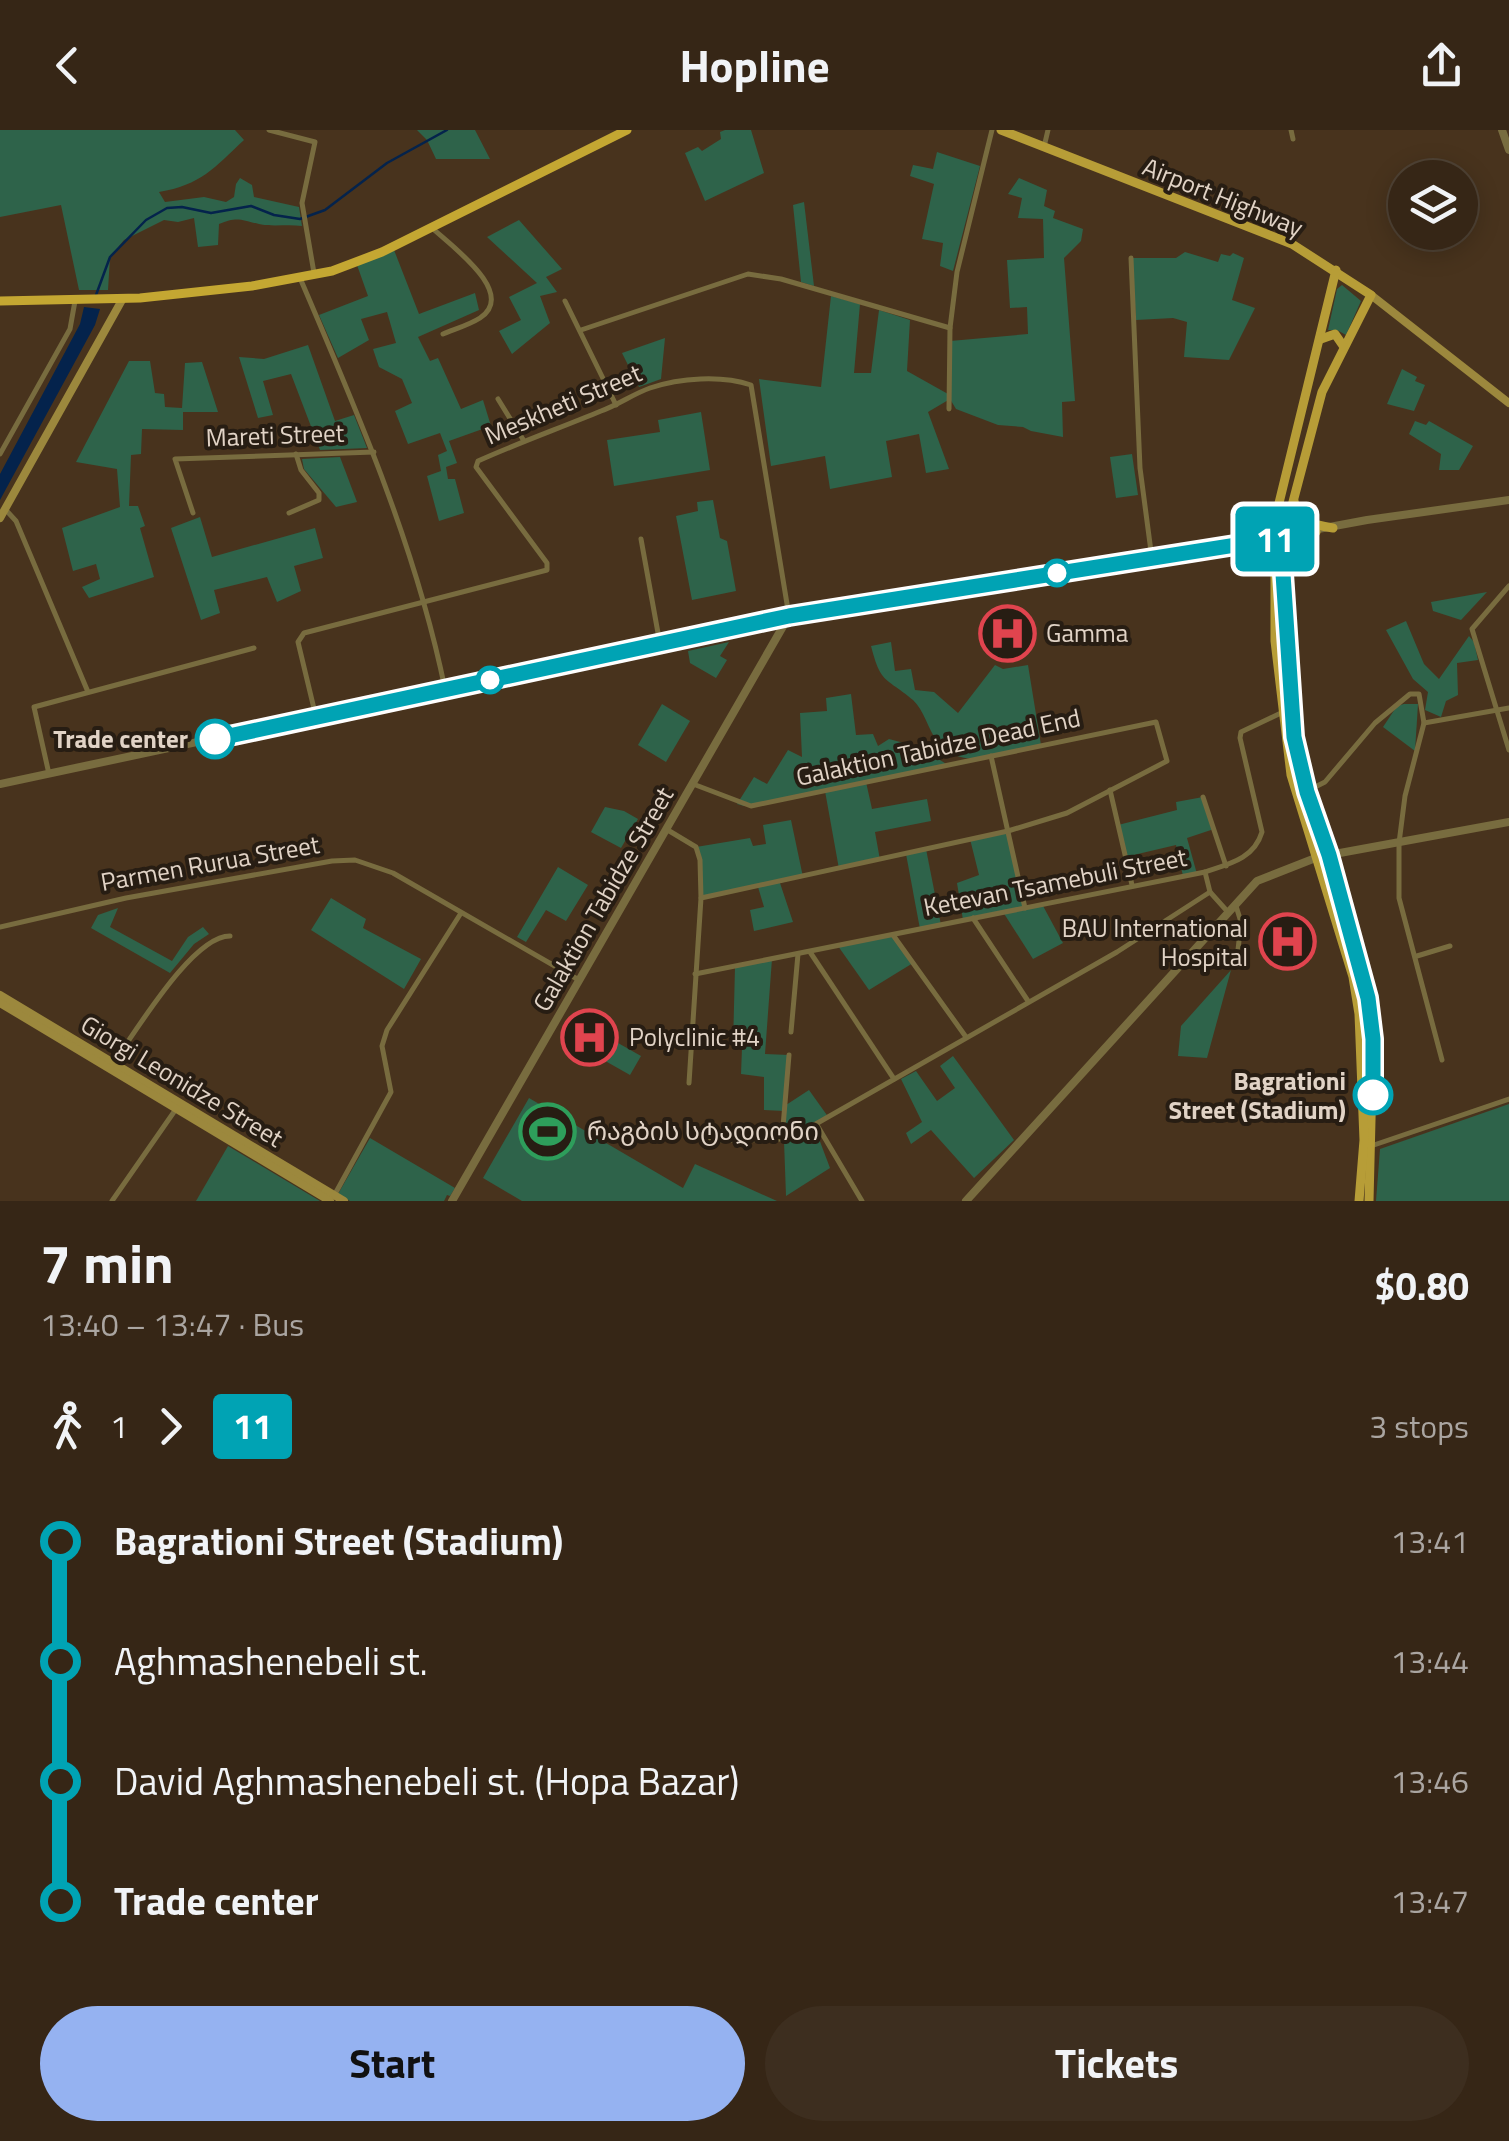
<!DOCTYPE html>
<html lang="en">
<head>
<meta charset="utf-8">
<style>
  body { margin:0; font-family:"Titillium Web","Noto Sans Georgian",sans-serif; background:#3d2e1f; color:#f1f3f6; height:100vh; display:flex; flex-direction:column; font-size:38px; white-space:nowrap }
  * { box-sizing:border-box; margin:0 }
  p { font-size:32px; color:#aaa5a1 }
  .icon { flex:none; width:55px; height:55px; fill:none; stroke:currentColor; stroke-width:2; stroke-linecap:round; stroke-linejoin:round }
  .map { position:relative; height:1071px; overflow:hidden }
  .sheet { display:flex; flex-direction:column; background:#362616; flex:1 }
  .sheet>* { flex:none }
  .badge { padding:0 20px; border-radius:8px; font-size:35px; line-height:65px }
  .buttons { position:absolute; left:1388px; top:30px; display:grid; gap:20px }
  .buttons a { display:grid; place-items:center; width:90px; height:90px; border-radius:50%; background:#362616; box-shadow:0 5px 25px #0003,0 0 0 2px #504335; font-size:50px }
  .map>.badge { position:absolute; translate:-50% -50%; box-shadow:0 0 0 5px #fff }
  .legs { display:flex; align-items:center; gap:15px; height:110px; padding:0 40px; font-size:32px }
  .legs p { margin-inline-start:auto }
  .overview { display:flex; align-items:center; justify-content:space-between; height:170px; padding:0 40px }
  h1 { font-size:55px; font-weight:700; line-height:75px }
  .cta { display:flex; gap:20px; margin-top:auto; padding:20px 40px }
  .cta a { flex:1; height:115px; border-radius:60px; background:#95b2f1; color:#111; font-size:40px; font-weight:700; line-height:115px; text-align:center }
  .cta a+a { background:#3d2e1f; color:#f1f3f6 }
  ul { padding:0 40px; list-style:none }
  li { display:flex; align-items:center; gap:35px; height:120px; font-size:38px }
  li i { display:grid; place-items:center; width:15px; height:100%; margin:0 12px; background:currentColor }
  li i::after { content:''; width:25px; height:25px; margin:-12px; border:8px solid; border-radius:50%; background:#362616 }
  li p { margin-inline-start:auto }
  li:first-child i { background:linear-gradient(#0000 50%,currentColor 0) }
  li:last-child i { background:linear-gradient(currentColor 50%,#0000 0) }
  header { display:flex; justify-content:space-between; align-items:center; height:130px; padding:0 40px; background:#362616; font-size:45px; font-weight:700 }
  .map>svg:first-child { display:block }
  .green { fill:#2e634a }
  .water { fill:#04234c }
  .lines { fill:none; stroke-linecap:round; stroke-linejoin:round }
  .stream { stroke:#04234c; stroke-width:2.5 }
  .minor { stroke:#786c3f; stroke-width:5 }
  .tertiary { stroke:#786c3f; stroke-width:8 }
  .secondary { stroke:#9c883d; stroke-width:8 }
  .primary { stroke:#b79d37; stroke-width:9 }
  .trunk { stroke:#c4a732; stroke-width:9 }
  .line-1-casing { stroke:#fff; stroke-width:22 }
  .line-1 { stroke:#00a3b4; stroke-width:15 }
  .stop-1-dot { fill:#fff; stroke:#00a3b4; stroke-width:5 }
  .labels { text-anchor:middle; stroke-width:8; stroke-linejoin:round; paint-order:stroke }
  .street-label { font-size:25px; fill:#e1d3c6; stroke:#271d13 }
  .poi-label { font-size:25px; fill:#e1d3c6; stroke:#271d13; text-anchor:start }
  .stop-label { font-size:25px; font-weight:bold; fill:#e1d3c6; stroke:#271d13; text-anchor:end }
</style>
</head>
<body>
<header><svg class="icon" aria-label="back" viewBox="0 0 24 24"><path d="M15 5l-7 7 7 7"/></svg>Hopline<svg class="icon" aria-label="share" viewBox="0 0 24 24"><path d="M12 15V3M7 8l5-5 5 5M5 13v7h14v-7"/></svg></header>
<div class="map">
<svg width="1509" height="1071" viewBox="0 0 1509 1071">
  <rect width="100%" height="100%" fill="#48331d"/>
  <g class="green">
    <path d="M0,0H235L244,10C214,38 201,55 159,62L165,72L204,67L226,72L234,67L236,54L240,48L252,55L254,67L299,77L302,96C288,94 272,97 259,94C242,90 237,86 219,94L218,115L198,117L194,88L178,92L164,90L124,110L110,127L108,160H79L61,75L0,87Z"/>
    <path d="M417,0H475L490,29H436L427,10Z"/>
    <path d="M725,0H751L764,43L705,71L685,23L698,17L702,21L721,9L720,2Z"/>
    <path d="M937,22L980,36L953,141L940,136L943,113L922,109L934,54L910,46L913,35L933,39Z"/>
    <path d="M1019,48L1047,60L1044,76L1055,81L1053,88L1083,99L1081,111L1064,128L1075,271L1062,272L1063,307L1031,301L1023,297L998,295L956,279L950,269L928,282L949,339L926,343L919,304L886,311L892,347L830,359L825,326L771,336L759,249L821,257L831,166L860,174L854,243H871L879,180L910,190L907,241L948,264L950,211L1028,204L1027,177L1010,178L1007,130L1044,128L1043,89L1018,88L1022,68L1008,64Z"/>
    <path d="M804,72L814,156L801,152L793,75Z"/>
    <path d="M519,90L562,139L546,147L557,162L540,166L550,193L512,224L499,201L521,190L509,167L537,153L487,107Z"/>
    <path d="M394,120L419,184L475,163L479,180L418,207L430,231L438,228L461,279L483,270L491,296L449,311L457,333L446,337L448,349H455L464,383L439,391L427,346L441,341L438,325L447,321L440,303L408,314L395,281L412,273L402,249L379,237L373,219L396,213L387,182L361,189L369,210L338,228L319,185L368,166L357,135Z"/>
    <path d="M1185,122L1218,132L1221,124L1230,126L1233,123L1244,128L1232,170L1255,178L1229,230L1184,227L1187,192L1173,188L1136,190L1132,128H1176Z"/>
    <path d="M1342,155L1361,171L1346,205L1337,200H1328L1337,159Z"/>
    <path d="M665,208L661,249L639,257L622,223Z"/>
    <path d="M308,215L335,291L354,285L367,318L320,320L291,244L263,251L273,285L258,288L239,227L264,229Z"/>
    <path d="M129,231H150L155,263L164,264L165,277L182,278L185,233L202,232L218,282H183V300L142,299L141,324L131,325L129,376H138L145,396L140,398L154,447L89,468L82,457L100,449L96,434L73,441L62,398L120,377L117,339L76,332Z"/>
    <path d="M1402,239L1417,247L1415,251L1425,255L1414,281L1387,274Z"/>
    <path d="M701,282L710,340L614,356L607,310L660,302L658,290Z"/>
    <path d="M1415,291L1426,295L1429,291L1473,316L1459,340H1439L1441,324L1409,304Z"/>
    <path d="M1132,324L1138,365L1116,368L1110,327Z"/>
    <path d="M340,327L357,372L336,377L304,339L302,329Z"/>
    <path d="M713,370L720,408L727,411L736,461L692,470L676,386L698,381L697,372Z"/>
    <path d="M200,387L212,427L315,398L323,428L294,436L301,461L277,472L267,447L214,460L220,483L201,490L171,398Z"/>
    <path d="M1487,462L1461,490L1433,481L1431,472Z"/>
    <path d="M1406,491L1424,534L1439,549L1469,506L1474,512L1478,530L1457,533L1458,565L1446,571L1441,587L1425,580L1428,562L1413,549L1386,500Z"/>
    <path d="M729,512L720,526L727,530L716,548L690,533L688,521Z"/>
    <path d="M891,512L895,541L911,539L915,560L934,562L958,583L995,535L1003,539L1028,535L1041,615C1007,622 961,644 937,611C928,599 924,580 913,570C886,547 881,555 871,516Z"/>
    <path d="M851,564L856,605L873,604L878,616L889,609L919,617L948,635L866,652L872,679L927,669L931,691L875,702L880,730L839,739L825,661L744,676L737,674L754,647L767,654L788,620L802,627L800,583L827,581L826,568Z"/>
    <path d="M662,574L690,591L666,632L638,615Z"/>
    <path d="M1404,574H1418L1415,621L1383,597L1397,576Z"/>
    <path d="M1203,667L1214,699L1187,708L1197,744L1183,746L1176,715L1125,727L1118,695L1177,680L1176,672Z"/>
    <path d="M605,677L624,681L638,689L621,718L591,702Z"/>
    <path d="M791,690L803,747L780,753L793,792L754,801L750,780L764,777L758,757L701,768L700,730L696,717L750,708L753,716L766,714L763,695Z"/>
    <path d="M1008,701L1025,777L1042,774L1063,813L1033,829L1003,782L963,790L957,753L979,745L970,709Z"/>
    <path d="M926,719L941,795L920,799L906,724Z"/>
    <path d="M558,737L588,755L566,791L546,780L526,812L517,807Z"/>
    <path d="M331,768L366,789L363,798L421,829L404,859L311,800Z"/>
    <path d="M118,778L110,797L172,831L188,807L203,797L209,804L194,814L170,843L91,798L98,785Z"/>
    <path d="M893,805L913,833L869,860L838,816Z"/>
    <path d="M772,829L765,924L789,925L786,975L809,960L829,988L782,1009L784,981L764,980V947L741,944L742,918L733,916L735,837Z"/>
    <path d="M1231,840L1207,928L1178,926L1181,896Z"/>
    <path d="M611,909L641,926L630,945L600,928Z"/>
    <path d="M953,926L1014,1010L974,1048L931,1000L911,1014L906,1003L922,992L901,949L916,941L937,971L955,958L940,936Z"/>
    <path d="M529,968L683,1058L695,1034L777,1071H522L483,1048Z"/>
    <path d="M1509,974V1071H1376L1380,1019Z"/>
    <path d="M816,1001L830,1038L786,1066L784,1011Z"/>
    <path d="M370,1008L455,1058L450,1066L447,1065L444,1071H350L338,1064Z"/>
    <path d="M228,1016L320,1071H196Z"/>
  </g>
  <path class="water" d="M84,177L100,179L95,195L0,370V344L80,194Z"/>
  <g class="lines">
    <path class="stream" d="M96,165L110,127L146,90L167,78L182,77L211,83L251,76L274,85L300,89L325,80L387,33L447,0"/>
    <g class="minor">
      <path d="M269,0L315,12L302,73L314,143"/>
      <path d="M1291,0L1293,9"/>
      <path d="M1044,17L1048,0"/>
      <path d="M431,97C450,115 518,163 480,188C469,195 455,199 443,204"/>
      <path d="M1131,128L1140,338L1152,429"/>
      <path d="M300,148C357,281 416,417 445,559"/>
      <path d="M565,171L616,275"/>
      <path d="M581,200L748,144L781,149L950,198"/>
      <path d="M498,269L524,311"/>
      <path d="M949,279L950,198L957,142L992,0"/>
      <path d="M0,324L70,199L75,171"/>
      <path d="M5,379L16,391L88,562"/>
      <path d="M193,383L175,329L374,322"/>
      <path d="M289,383L319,370V363L301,340L296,324"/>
      <path d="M641,409L660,514"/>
      <path d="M1509,456L1472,499L1509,620"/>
      <path d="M316,587L298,512L304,503L547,440V433L476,337L478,331C518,313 560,298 601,281C618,275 633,264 650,258C680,248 721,245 751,255L789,486"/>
      <path d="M1424,593L1509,578"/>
      <path d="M991,626L1025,778"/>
      <path d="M49,644L34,577L254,518"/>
      <path d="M1110,660L1132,755"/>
      <path d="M1309,660L1325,652L1375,593L1410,564H1419L1424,593L1405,666L1399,713V768L1442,930"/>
      <path d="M1203,667L1226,736"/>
      <path d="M666,699L696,717L700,730L701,768"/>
      <path d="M1205,742L1210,762"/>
      <path d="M1236,776L1241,792L1238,820"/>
      <path d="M973,788L1028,871"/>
      <path d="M0,797L126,768L332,731L355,730L393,743L579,850"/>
      <path d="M893,805L966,907"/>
      <path d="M810,822L894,949"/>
      <path d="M1417,826L1450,816"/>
      <path d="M695,844L1205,742C1229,734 1254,729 1262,702L1240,608L1241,602L1281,583"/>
      <path d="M791,902L798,824"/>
      <path d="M113,933C136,902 192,806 230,806"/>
      <path d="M689,953L701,768L1008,701L1067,683L1167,631L1156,592L751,676L693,654"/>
      <path d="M817,995L862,1071"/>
      <path d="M782,1009L789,925"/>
      <path d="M705,1011L782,1009L800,1003L1117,822L1210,762L1227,781"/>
      <path d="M1371,1016L1509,969"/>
      <path d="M335,1064L391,962L382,916L387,900L461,783"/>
      <path d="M112,1071L176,979"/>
    </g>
    <g class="tertiary">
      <path d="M1502,0L1509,20"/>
      <path d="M0,654L789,486L1152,430L1367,390L1509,370"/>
      <path d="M452,1071L789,486"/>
      <path d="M966,1071L1257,751L1318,727L1509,692"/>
    </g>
    <g class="secondary">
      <path d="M1371,165L1509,273"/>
      <path d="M0,388L122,170"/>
      <path d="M0,865L344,1071"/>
      <path d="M0,873L330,1071"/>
    </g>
    <g class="primary">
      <path d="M1001,0L1292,114L1371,165L1322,262L1289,387L1283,440L1297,624L1368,867L1373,909L1369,1071"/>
      <path d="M1336,140L1279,373L1275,425V511L1291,645L1353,847L1359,884L1364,1010L1359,1071"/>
      <path d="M1321,209L1335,204L1344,217"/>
      <path d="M1294,371C1297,392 1314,395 1333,398"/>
      <path d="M1247,412L1266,397L1276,380"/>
      <path d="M1222,417L1256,425L1275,441"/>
      <path d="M1286,433L1316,402"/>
    </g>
    <path class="trunk" d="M0,171L140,168L252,156L332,141L382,122L627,0"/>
  </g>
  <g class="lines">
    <defs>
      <path id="line-1" d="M215,609L789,486L1286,407L1283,444L1294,607L1307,662L1329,725L1368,868L1373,909V965"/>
    </defs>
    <use href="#line-1" class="line-1-casing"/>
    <use href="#line-1" class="line-1"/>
  </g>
  <defs>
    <symbol id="hospital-ring" viewBox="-11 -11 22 22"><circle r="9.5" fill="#271d13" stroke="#e0444e" stroke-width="1.5"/><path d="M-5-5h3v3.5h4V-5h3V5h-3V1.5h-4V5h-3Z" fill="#e0444e"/></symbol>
    <symbol id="stadium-ring" viewBox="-11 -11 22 22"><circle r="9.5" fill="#271d13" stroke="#2e9e5b" stroke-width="1.5"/><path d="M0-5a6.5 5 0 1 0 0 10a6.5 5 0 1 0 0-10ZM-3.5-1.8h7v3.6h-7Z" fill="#2e9e5b"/></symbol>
  </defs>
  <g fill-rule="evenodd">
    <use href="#hospital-ring" x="976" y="472" width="63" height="63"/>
    <use href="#hospital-ring" x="1256" y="780" width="63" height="63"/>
    <use href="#hospital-ring" x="558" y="876" width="63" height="63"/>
    <use href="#stadium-ring" x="516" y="970" width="63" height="63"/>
  </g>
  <g class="stop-1-dot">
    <circle cx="1057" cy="443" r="12"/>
    <circle cx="490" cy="550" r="12"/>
    <circle cx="215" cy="609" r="18"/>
    <circle cx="1373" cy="965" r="18"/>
  </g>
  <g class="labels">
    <g class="street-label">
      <text transform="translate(1223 67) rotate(22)" y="9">Airport Highway</text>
      <text transform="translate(563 274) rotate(-23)" y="9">Meskheti Street</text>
      <text transform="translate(275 305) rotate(-2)" y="9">Mareti Street</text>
      <text transform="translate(938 617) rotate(-12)" y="9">Galaktion Tabidze Dead End</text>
      <text transform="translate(210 733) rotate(-10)" y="9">Parmen Rurua Street</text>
      <text transform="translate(1055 752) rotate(-11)" y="9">Ketevan Tsamebuli Street</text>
      <text transform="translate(603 769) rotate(-60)" y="9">Galaktion Tabidze Street</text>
      <text transform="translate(182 951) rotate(31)" y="9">Giorgi Leonidze Street</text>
    </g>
    <g class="poi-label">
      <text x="1046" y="512">Gamma</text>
      <text x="1248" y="807" text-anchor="end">BAU International<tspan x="1248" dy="29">Hospital</tspan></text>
      <text x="629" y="916">Polyclinic #4</text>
      <text x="587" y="1010">რაგბის სტადიონი</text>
    </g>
    <g class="stop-label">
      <text x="188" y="618">Trade center</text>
      <text x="1346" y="960">Bagrationi<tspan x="1346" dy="29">Street (Stadium)</tspan></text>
    </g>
  </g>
</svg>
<div class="buttons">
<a><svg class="icon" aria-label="layers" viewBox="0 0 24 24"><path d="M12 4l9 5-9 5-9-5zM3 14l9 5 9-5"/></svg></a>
</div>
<b class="badge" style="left:1275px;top:409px;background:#00a3b4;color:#fff">11</b>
</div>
<section class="sheet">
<div class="overview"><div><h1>7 min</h1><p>13:40 – 13:47 · Bus</p></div><b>$0.80</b></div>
<div class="legs"><svg class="icon" aria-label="walk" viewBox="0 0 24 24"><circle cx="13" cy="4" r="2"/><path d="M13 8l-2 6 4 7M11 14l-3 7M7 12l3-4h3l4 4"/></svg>1<svg class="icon" aria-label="forward" viewBox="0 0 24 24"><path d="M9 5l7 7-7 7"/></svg><b class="badge" style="background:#00a3b4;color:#fff">11</b><p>3 stops</p></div>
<ul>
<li><i style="color:#00a3b4"></i><b>Bagrationi Street (Stadium)</b><p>13:41</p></li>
<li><i style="color:#00a3b4"></i><span>Aghmashenebeli st.</span><p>13:44</p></li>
<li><i style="color:#00a3b4"></i><span>David Aghmashenebeli st. (Hopa Bazar)</span><p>13:46</p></li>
<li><i style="color:#00a3b4"></i><b>Trade center</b><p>13:47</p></li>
</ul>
<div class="cta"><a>Start</a><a>Tickets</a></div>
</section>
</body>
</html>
